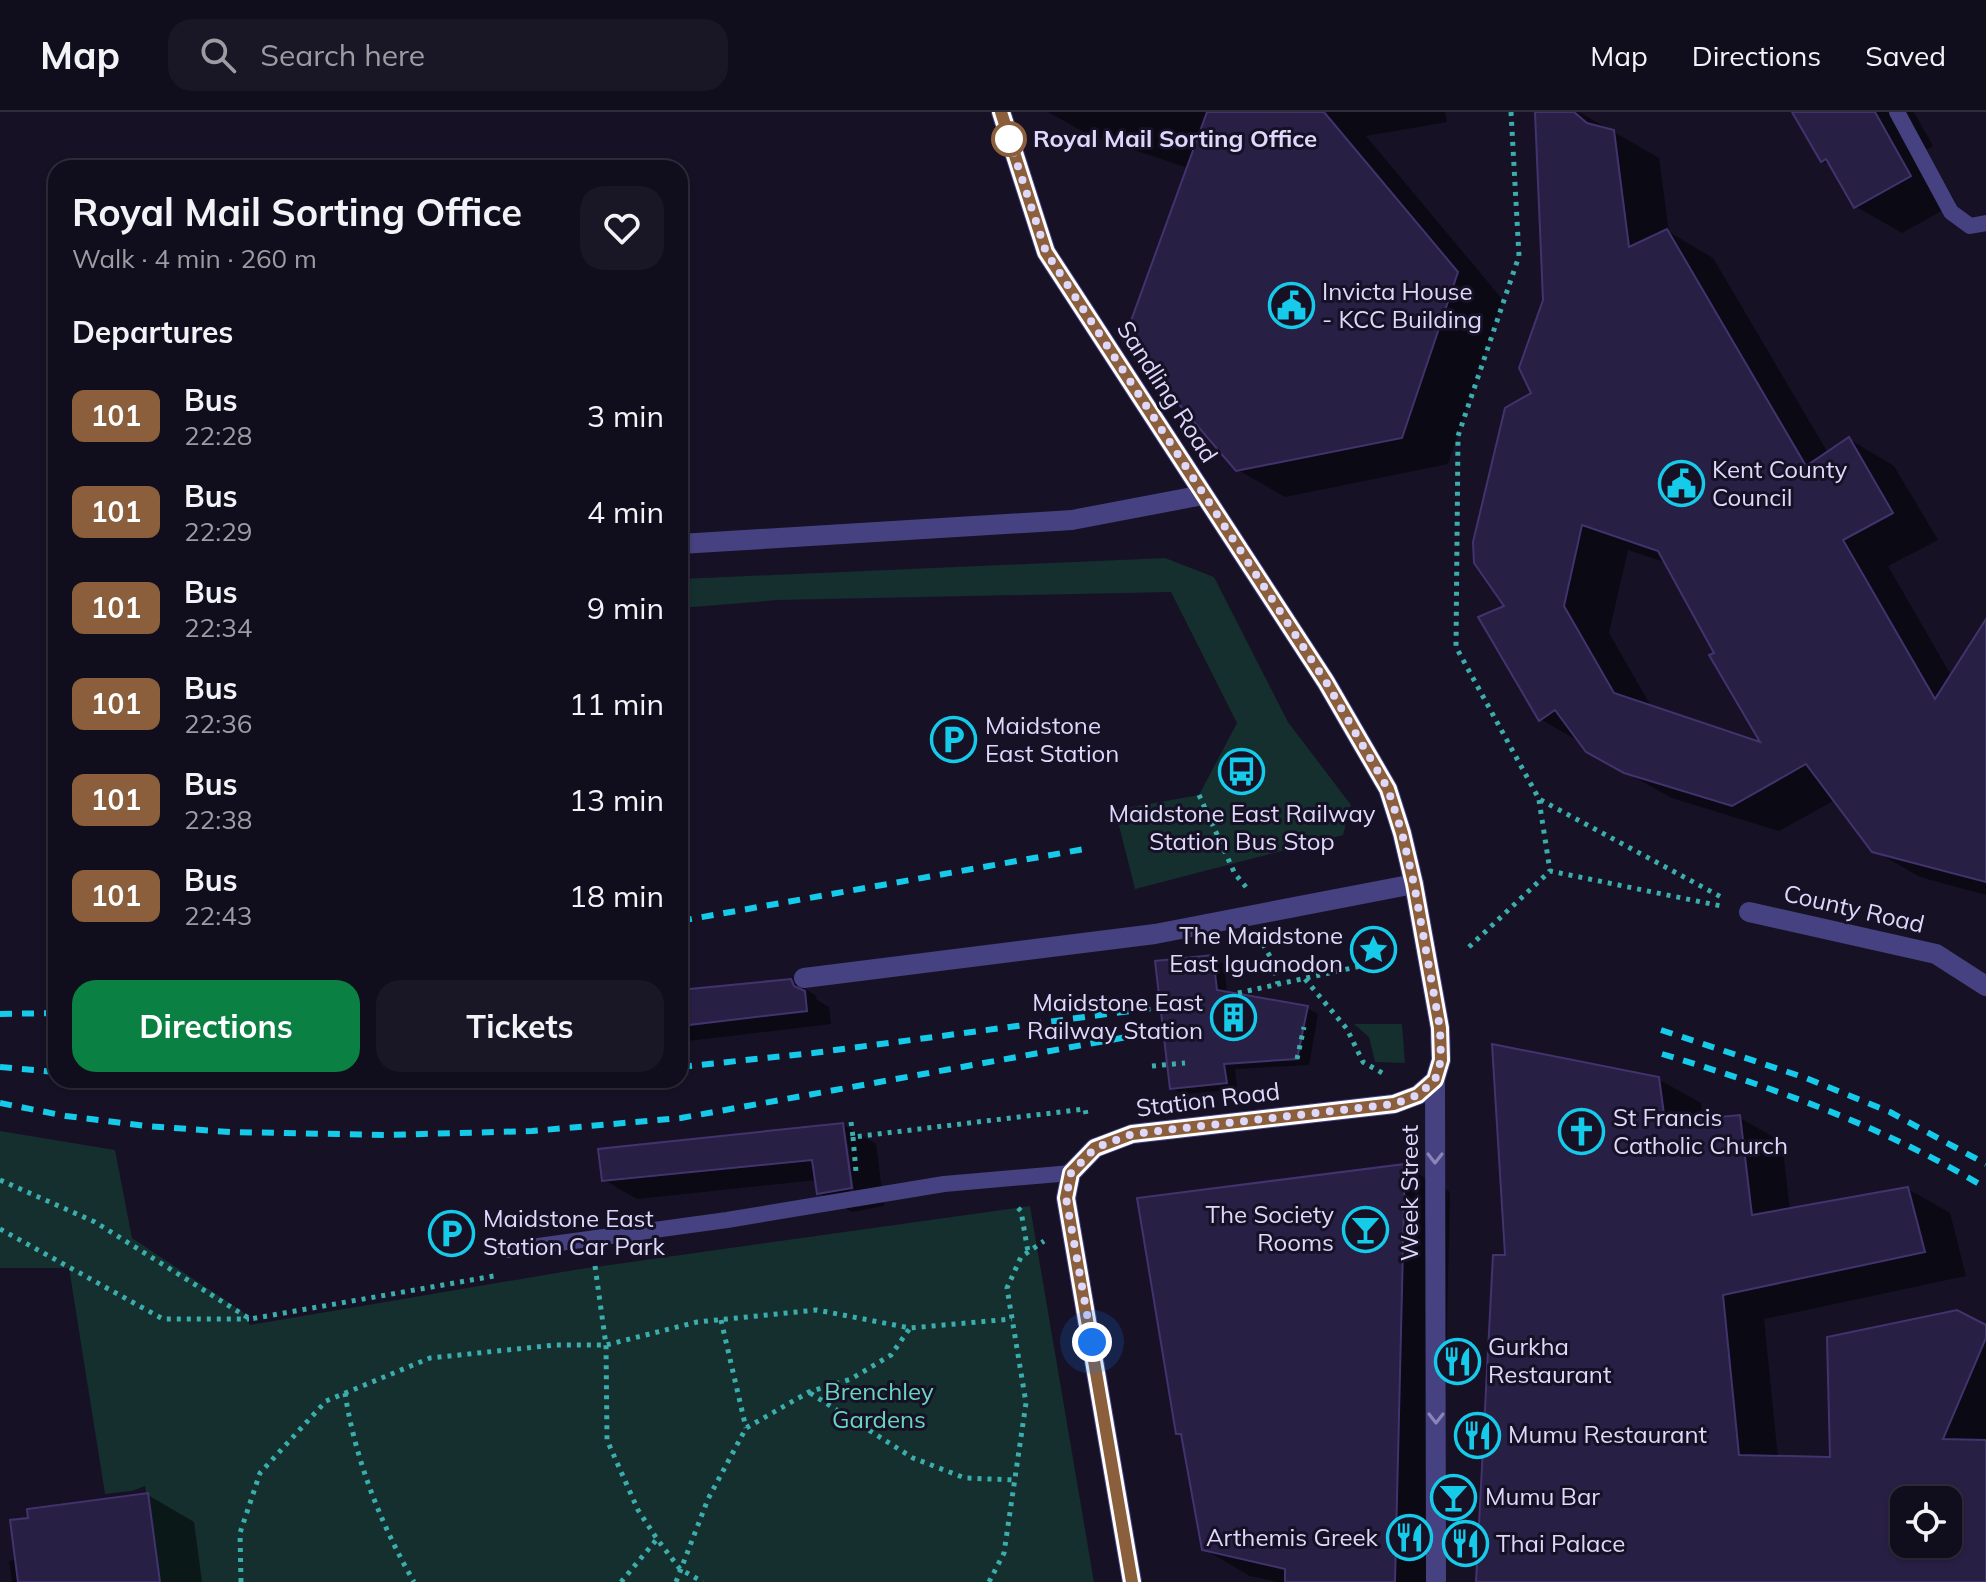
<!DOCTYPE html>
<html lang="en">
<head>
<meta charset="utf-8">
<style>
  body { margin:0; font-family:Mulish,sans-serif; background:#191625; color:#f1f3f6; height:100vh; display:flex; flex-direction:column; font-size:30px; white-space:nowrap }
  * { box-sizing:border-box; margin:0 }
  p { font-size:26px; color:#9c9ca3 }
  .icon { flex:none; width:44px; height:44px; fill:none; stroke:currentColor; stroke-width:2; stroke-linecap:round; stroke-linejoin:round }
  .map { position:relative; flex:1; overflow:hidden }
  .details { position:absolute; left:48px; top:48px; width:640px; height:928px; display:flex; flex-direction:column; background:#100d1c; border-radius:24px; box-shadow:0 2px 6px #0004,0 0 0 2px #302d3b }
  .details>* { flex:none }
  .badge { padding:0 16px; border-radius:12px; font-size:28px; line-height:52px }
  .fabs { position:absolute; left:1890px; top:1374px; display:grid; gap:16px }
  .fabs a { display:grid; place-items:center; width:72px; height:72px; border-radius:16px; background:#100d1c; box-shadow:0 2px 6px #0004,0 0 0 2px #302d3b; font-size:40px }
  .you { position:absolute; width:40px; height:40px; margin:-20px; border:6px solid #fff; border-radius:50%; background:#1a73e8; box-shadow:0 0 0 12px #1a73e833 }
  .map>.badge { position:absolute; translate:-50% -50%; box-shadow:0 0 0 4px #fff }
  h2 { padding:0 24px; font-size:30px; line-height:72px }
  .round { display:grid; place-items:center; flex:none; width:84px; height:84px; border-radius:24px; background:#191625 }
  .head { display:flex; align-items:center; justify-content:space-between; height:136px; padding:0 24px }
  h1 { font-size:38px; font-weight:700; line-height:60px }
  .action { display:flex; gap:16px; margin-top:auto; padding:16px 24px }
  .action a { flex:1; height:92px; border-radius:24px; background:#0b8043; color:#fff; font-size:32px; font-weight:700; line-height:92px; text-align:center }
  .action a+a { background:#191625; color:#f1f3f6 }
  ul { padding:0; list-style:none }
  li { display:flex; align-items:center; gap:24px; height:96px; padding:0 24px }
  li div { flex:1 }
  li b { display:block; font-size:30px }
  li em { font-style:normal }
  li .badge { min-width:88px; font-weight:700; text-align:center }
  header { display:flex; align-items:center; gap:48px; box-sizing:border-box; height:112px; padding:0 40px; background:#100d1c; border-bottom:2px solid #302d3b }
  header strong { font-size:38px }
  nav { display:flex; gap:44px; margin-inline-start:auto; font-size:28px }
  .search { width:560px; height:72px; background:#191625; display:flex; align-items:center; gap:20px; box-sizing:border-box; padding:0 28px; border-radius:24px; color:#9c9ca3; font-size:30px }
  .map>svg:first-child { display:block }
  .green { fill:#152e2e }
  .shadow { fill:#0007; fill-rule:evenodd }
  .building { fill:#281f44; stroke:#42336e; stroke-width:2; fill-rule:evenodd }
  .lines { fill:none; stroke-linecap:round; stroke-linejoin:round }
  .path { stroke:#3badad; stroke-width:5; stroke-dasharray:4 6; stroke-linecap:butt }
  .service { stroke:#464180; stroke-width:16 }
  .pedestrian { stroke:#464180; stroke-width:20 }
  .minor { stroke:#464180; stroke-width:20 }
  .rail { stroke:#16caea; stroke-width:6; stroke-dasharray:12 10; stroke-linecap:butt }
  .oneway { stroke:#8a85b8 }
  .line-casing { stroke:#fff; stroke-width:18 }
  .line { stroke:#8b5e3c; stroke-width:12 }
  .walk { stroke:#ded8fc; stroke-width:8; stroke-dasharray:0 14.4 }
  .stop-dot { fill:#fff; stroke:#8b5e3c; stroke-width:4 }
  .labels { text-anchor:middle; stroke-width:6; stroke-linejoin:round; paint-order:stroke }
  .stop-label { font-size:24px; font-weight:bold; fill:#ded8fc; stroke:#161125; text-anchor:start }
  .poi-label { font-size:24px; fill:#ded8fc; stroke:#161125; text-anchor:start }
  .street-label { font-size:24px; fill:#ded8fc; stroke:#161125 }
  .park-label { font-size:24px; fill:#6ad6c1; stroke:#161125 }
</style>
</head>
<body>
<header>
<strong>Map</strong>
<div class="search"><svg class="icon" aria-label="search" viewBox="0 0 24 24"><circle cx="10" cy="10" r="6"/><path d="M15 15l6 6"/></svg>Search here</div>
<nav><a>Map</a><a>Directions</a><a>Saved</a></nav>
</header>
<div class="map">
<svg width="1986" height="1470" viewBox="0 0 1986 1470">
  <rect width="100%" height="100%" fill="#161125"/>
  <g class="green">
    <path d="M1165,446L1214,465L1288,610L1351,693L1343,723L1135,777L1115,698L1199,683L1237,611L1171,480L778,488L680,496V467Z"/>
    <path d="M1354,912H1402L1405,951L1375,950L1369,925Z"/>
    <path d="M0,1019L115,1038L132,1126L243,1200L250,1213L574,1158L1030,1094L1094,1470H160L145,1374L132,1379L105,1382L69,1156H0Z"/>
  </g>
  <g class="shadow">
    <path d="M1048,0H1445L1447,10L1366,24L1503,188L1448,352L1285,385L1238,358L1188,56L1087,22Z"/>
    <path d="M1537,0H1579L1659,46L1669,120L1713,146L1828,341L1849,327L1894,354L1938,428L1888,454L1952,565L1986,511V783L1920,765L1873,738L1835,688L1779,719L1672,686L1588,639L1582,631L1540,607L1507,495L1545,188ZM1628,438L1667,451L1765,634L1652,596L1609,521Z"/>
    <path d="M1795,0H1914L1933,34L1926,38L1956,91L1902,121L1855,94L1832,54L1822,49Z"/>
    <path d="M1212,845L1224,852L1227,882L1307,896L1318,902L1309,953L1235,957L1237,977L1183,982L1171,976Z"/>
    <path d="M791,869L815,883L817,888L829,895L831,912L688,929L680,925V880Z"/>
    <path d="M1658,967L1701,991L1703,1009L1740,1006L1782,1030L1790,1098L1908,1077L1950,1101L1966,1164L1764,1207L1778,1346L1832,1347L1986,1215V1470H1478L1507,1144ZM1904,1388H1948V1432H1904Z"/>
    <path d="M843,1013L876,1032L884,1094L852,1100L819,1081L817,1068L637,1087L604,1068ZM844,1032H848L855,1086H851Z"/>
    <path d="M1404,1054L1450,1080L1441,1470H1278L1250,1464L1204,1437L1184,1324L1177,1321Z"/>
    <path d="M148,1383L194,1410L202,1470H12L9,1449L17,1447Z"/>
  </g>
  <g class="building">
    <path d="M1207,0H1324L1458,160L1402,326L1236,359L1124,228Z"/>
    <path d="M1535,0H1574L1587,11L1614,18L1629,135L1667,117L1806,354L1849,325L1893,401L1843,428L1935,587L1986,507V770L1872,740L1806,652L1732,694L1624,661L1586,640L1555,598L1539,609L1478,505L1504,494L1474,451L1473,430L1505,296L1531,281L1519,256L1543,188ZM1582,413L1658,439L1714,541L1709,543L1760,630L1614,581L1564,494Z"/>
    <path d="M1792,0H1875L1911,64L1854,96L1826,47L1821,50Z"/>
    <path d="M1213,843L1217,878L1308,894L1297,947L1224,952L1227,971L1170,977L1155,849Z"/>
    <path d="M791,867L794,874L805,879L807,899L680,914V878Z"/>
    <path d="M1492,932L1659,965L1665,1010L1740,1003L1752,1103L1908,1075L1925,1140L1723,1183L1739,1343L1830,1345L1827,1225L1957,1198L1986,1213V1226L1943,1327L1986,1328V1470H1476L1493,1143H1505ZM1904,1388H1948V1432H1904Z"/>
    <path d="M843,1011L852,1076L817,1082L812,1048L602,1069L598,1037Z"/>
    <path d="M1405,1052L1395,1470H1285V1457L1202,1438L1181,1322H1176L1137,1086Z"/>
    <path d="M148,1381L160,1470H18L10,1408L28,1406L27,1397Z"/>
  </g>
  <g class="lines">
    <g class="path">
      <path d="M1511,0L1519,144L1458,324L1456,535L1539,687L1723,786"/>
      <path d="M1199,683L1235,762L1246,775"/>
      <path d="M1539,688L1550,759"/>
      <path d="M1263,832L1272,848L1278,872"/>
      <path d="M1469,835L1550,759L1721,794"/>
      <path d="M1305,867L1347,917L1363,950L1384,962"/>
      <path d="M1238,881L1393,847"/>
      <path d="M1297,947L1304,915"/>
      <path d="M1152,954L1185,951"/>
      <path d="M851,1010L853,1025L1085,997L1087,1007"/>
      <path d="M853,1025L856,1060"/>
      <path d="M0,1068L95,1110L250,1207L494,1164"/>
      <path d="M1018,1096L1021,1099L1028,1140"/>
      <path d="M0,1117L163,1207H249"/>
      <path d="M595,1154L606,1233L607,1328L638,1398L657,1427L680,1457L703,1470"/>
      <path d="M721,1208L746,1316"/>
      <path d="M345,1281C355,1347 381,1413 414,1470"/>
      <path d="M810,1281L913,1346L965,1366L1015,1368"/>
      <path d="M241,1470L240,1421L260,1361L326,1289L430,1246L555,1233H606L697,1210L817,1198L910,1216L1012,1207"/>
      <path d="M621,1470L657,1427"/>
      <path d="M676,1470L708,1387L746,1316L809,1280L851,1267L891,1243L910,1216"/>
      <path d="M989,1470L1004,1441L1026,1291L1007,1176L1021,1145L1044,1129"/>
    </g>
    <g class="service">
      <path d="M1897,0L1951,100L1970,114L1986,111"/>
      <path d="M508,1138L727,1108L944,1072L1071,1061"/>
    </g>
    <path class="pedestrian" d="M1435,968L1436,1470"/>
    <g class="minor">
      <path d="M1001,0L1046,140L1326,570L1388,677L1402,721L1414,772L1440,916L1441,948L1435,968L1418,983L1394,992L1132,1022L1095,1036L1071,1061L1066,1086L1132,1470"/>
      <path d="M680,432L1072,408L1203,383"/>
      <path d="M1749,800L1936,842L1986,874"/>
      <path d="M804,866L1155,822L1414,772"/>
    </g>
    <g class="rail">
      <path d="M680,809L1090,736"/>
      <path d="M0,902L56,901"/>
      <path d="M1661,918L1806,966L1890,1000L1986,1052"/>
      <path d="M1662,942C1775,976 1885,1015 1986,1076"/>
      <path d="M0,955L56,960"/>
      <path d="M680,955L813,941L1153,896"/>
      <path d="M170,968L272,973L408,974L558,968"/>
      <path d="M0,991L66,1004L146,1014L230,1020L387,1023L532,1019L681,1006L1149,921"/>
    </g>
  </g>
  <defs><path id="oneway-chevron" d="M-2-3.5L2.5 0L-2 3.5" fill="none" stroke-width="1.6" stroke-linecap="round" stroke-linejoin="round" transform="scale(2)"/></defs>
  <g class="oneway">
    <use href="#oneway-chevron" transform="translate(1435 1046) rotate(90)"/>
    <use href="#oneway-chevron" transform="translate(1436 1306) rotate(90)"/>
  </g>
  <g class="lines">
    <defs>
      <path id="line" d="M1001,0L1046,140L1326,570L1388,677L1402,721L1414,772L1440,916L1441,948L1435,968L1418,983L1394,992L1132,1022L1095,1036L1071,1061L1066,1086L1132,1470"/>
    </defs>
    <use href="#line" class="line-casing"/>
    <use href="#line" class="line"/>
    <path class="walk" d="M1009,27L1046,140L1326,570L1388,677L1402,721L1414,772L1440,916L1441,948L1435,968L1418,983L1394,992L1132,1022L1095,1036L1071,1061L1066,1086L1092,1230"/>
  </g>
  <defs>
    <symbol id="civic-ring" viewBox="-11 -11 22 22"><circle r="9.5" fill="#161125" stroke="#16caea" stroke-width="1.5"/><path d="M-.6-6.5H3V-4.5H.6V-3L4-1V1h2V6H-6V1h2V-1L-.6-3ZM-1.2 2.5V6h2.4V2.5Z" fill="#16caea"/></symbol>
    <symbol id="parking-ring" viewBox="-11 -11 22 22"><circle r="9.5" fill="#161125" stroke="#16caea" stroke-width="1.5"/><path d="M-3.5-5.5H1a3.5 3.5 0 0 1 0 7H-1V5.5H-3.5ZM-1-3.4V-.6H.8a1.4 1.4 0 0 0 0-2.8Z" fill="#16caea"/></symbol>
    <symbol id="bus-ring" viewBox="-11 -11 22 22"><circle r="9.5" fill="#161125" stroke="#16caea" stroke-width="1.5"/><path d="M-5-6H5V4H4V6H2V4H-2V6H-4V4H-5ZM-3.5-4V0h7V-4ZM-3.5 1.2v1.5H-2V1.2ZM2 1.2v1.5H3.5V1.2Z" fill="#16caea"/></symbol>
    <symbol id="sight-ring" viewBox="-11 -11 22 22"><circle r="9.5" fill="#161125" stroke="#16caea" stroke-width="1.5"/><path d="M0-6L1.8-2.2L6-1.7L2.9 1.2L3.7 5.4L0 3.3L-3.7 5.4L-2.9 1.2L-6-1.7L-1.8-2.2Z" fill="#16caea"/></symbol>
    <symbol id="building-ring" viewBox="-11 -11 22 22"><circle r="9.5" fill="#161125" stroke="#16caea" stroke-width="1.5"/><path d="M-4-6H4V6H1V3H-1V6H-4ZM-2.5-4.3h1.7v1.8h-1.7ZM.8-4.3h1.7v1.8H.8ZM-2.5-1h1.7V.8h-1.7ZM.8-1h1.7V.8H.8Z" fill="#16caea"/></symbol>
    <symbol id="church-ring" viewBox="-11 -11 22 22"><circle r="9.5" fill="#161125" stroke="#16caea" stroke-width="1.5"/><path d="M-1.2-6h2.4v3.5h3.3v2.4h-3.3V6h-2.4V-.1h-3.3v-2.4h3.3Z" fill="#16caea"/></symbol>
    <symbol id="bar-ring" viewBox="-11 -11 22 22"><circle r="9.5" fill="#161125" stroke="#16caea" stroke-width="1.5"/><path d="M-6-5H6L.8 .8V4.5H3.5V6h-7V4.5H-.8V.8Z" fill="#16caea"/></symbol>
    <symbol id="restaurant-ring" viewBox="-11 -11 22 22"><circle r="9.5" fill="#161125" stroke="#16caea" stroke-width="1.5"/><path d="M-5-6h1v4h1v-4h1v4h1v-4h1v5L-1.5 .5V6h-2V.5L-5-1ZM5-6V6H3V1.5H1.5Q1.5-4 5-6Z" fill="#16caea"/></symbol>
  </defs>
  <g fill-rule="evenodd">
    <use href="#civic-ring" x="1266" y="168" width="51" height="51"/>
    <use href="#civic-ring" x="1656" y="346" width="51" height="51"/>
    <use href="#parking-ring" x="928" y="602" width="51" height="51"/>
    <use href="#bus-ring" x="1216" y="634" width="51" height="51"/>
    <use href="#sight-ring" x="1348" y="812" width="51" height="51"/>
    <use href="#building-ring" x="1208" y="880" width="51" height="51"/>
    <use href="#church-ring" x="1556" y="994" width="51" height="51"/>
    <use href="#bar-ring" x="1340" y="1092" width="51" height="51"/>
    <use href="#parking-ring" x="426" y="1096" width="51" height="51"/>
    <use href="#restaurant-ring" x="1432" y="1224" width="51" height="51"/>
    <use href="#restaurant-ring" x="1452" y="1298" width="51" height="51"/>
    <use href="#bar-ring" x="1428" y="1360" width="51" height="51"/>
    <use href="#restaurant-ring" x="1384" y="1400" width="51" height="51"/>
    <use href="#restaurant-ring" x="1440" y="1406" width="51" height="51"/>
  </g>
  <circle class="stop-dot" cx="1009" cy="27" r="16"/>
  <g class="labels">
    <g class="stop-label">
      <text x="1033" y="35">Royal Mail Sorting Office</text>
    </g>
    <g class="poi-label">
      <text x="1322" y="188">Invicta House<tspan x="1322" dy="28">- KCC Building</tspan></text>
      <text x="1712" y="366">Kent County<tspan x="1712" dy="28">Council</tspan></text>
      <text x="985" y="622">Maidstone<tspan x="985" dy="28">East Station</tspan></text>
      <text x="1242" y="710" text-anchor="middle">Maidstone East Railway<tspan x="1242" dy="28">Station Bus Stop</tspan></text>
      <text x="1343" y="832" text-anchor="end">The Maidstone<tspan x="1343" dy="28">East Iguanodon</tspan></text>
      <text x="1203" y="899" text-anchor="end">Maidstone East<tspan x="1203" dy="28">Railway Station</tspan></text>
      <text x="1613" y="1014">St Francis<tspan x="1613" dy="28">Catholic Church</tspan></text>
      <text x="1334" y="1111" text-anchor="end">The Society<tspan x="1334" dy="28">Rooms</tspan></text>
      <text x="483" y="1115">Maidstone East<tspan x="483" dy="28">Station Car Park</tspan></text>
      <text x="1488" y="1243">Gurkha<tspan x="1488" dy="28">Restaurant</tspan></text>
      <text x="1508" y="1331">Mumu Restaurant</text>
      <text x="1485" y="1393">Mumu Bar</text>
      <text x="1378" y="1434" text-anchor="end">Arthemis Greek</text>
      <text x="1496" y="1440">Thai Palace</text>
    </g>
    <g class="street-label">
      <text transform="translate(1167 280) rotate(57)" y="8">Sandling Road</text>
      <text transform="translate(1854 797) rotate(13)" y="8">County Road</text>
      <text transform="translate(1208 988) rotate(-7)" y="8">Station Road</text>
      <text transform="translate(1410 1081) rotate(-90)" y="8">Week Street</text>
    </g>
    <g class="park-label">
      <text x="879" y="1288">Brenchley<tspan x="879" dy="28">Gardens</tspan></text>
    </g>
  </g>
</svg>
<div class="fabs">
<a><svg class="icon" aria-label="locate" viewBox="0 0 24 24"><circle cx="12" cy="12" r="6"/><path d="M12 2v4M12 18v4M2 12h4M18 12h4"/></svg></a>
</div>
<div class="you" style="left:1092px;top:1230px"></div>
<section class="details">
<div class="head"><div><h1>Royal Mail Sorting Office</h1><p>Walk · 4 min · 260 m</p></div><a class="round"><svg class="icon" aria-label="heart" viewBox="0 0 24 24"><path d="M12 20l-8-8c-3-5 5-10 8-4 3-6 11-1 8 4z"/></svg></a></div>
<h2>Departures</h2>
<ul>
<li><span class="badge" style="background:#8b5e3c;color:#fff">101</span><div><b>Bus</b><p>22:28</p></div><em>3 min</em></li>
<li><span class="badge" style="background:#8b5e3c;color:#fff">101</span><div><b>Bus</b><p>22:29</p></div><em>4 min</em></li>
<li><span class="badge" style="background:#8b5e3c;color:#fff">101</span><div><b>Bus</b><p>22:34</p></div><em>9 min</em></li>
<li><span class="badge" style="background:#8b5e3c;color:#fff">101</span><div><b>Bus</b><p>22:36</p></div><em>11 min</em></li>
<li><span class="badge" style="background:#8b5e3c;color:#fff">101</span><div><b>Bus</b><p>22:38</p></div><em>13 min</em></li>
<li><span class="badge" style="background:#8b5e3c;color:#fff">101</span><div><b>Bus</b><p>22:43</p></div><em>18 min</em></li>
</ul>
<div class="action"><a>Directions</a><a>Tickets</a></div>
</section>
</div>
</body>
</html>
